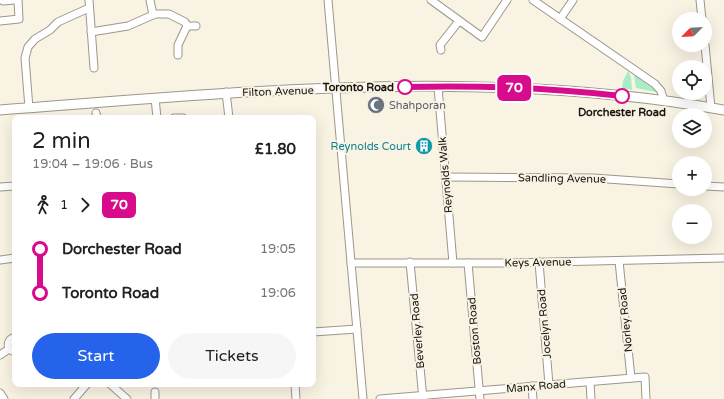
<!DOCTYPE html>
<html lang="en">
<head>
<meta charset="utf-8">
<style>
  body { margin:0; font-family:"Varela Round",sans-serif; background:#f6f6f6; color:#202124; height:100vh; display:flex; flex-direction:column; font-size:15px; white-space:nowrap }
  * { box-sizing:border-box; margin:0 }
  p { font-size:13px; color:#757577 }
  .icon { flex:none; width:22px; height:22px; fill:none; stroke:currentColor; stroke-width:2; stroke-linecap:round; stroke-linejoin:round }
  .map { position:relative; flex:1; overflow:hidden }
  .side { position:absolute; left:12px; top:115px; width:304px; height:272px; display:flex; flex-direction:column; background:#fff; border-radius:8px; box-shadow:0 4px 16px #0002 }
  .side>* { flex:none }
  .badge { padding:0 8px; border-radius:6px; font-size:14px; line-height:26px }
  .needle { width:26px; rotate:246deg }
  .buttons { position:absolute; left:672px; top:12px; display:grid; gap:8px }
  .buttons a { display:grid; place-items:center; width:40px; height:40px; border-radius:50%; background:#fff; box-shadow:0 4px 16px #0002; font-size:20px }
  .map>.badge { position:absolute; translate:-50% -50%; box-shadow:0 0 0 2px #fff }
  .legs { display:flex; align-items:center; gap:6px; height:44px; padding:0 20px; font-size:13px }
  .legs p { margin-inline-start:auto }
  .overview { display:flex; align-items:center; justify-content:space-between; height:68px; padding:0 20px }
  h1 { font-size:22px; font-weight:600; line-height:30px }
  .cta { display:flex; gap:8px; margin-top:auto; padding:8px 20px }
  .cta a { flex:1; height:46px; border-radius:24px; background:#2563eb; color:#fff; font-size:16px; font-weight:600; line-height:46px; text-align:center }
  .cta a+a { background:#f6f6f6; color:#202124 }
  ul { padding:0 20px; list-style:none }
  li { display:flex; align-items:center; gap:14px; height:44px; font-size:15px }
  li i { display:grid; place-items:center; width:6px; height:100%; margin:0 5px; background:currentColor }
  li i::after { content:''; width:10px; height:10px; margin:-5px; border:3px solid; border-radius:50%; background:#fff }
  li p { margin-inline-start:auto }
  li:first-child i { background:linear-gradient(#0000 50%,currentColor 0) }
  li:last-child i { background:linear-gradient(currentColor 50%,#0000 0) }
  .map>svg:first-child { display:block }
  .green { fill:#a8edc7 }
  .lines { fill:none; stroke-linecap:round; stroke-linejoin:round }
  .minor-casing { stroke:#9d978a; stroke-width:9 }
  .tertiary-casing { stroke:#9d978a; stroke-width:11 }
  .minor { stroke:#fff; stroke-width:7 }
  .tertiary { stroke:#fff; stroke-width:9 }
  .line-1-casing { stroke:#fff; stroke-width:9 }
  .line-1 { stroke:#d70b8c; stroke-width:6 }
  .stop-1-dot { fill:#fff; stroke:#d70b8c; stroke-width:2 }
  .labels { text-anchor:middle; stroke-width:4; stroke-linejoin:round; paint-order:stroke }
  .stop-label { font-size:11px; font-weight:bold; fill:#171510; stroke:#f9f3e4; text-anchor:end }
  .street-label { font-size:11px; fill:#171510; stroke:#f9f3e4 }
  .worship-label { font-size:11px; fill:#5b616d; stroke:#f9f3e4; text-anchor:start }
  .culture-label { font-size:11px; fill:#0d838f; stroke:#f9f3e4; text-anchor:end }
</style>
</head>
<body>
<div class="map">
<svg width="724" height="399" viewBox="0 0 724 399">
  <rect width="100%" height="100%" fill="#f9f3e4"/>
  <g class="green">
    <path d="M628,71L631,77L632,90L622,88L623,81Z"/>
    <path d="M634,75L654,89L656,92L636,88Z"/>
  </g>
  <g class="lines">
    <defs>
      <g id="minor">
        <path d="M89,0L94,68"/>
        <path d="M150,0L153,15"/>
        <path d="M328,0L363,399"/>
        <path d="M431,0L482,37L507,0"/>
        <path d="M533,0L655,84L661,91L664,101"/>
        <path d="M700,0L702,19"/>
        <path d="M3,1L14,0"/>
        <path d="M560,19L573,0"/>
        <path d="M0,21L19,19L18,0"/>
        <path d="M187,26H196"/>
        <path d="M91,32L128,26L155,14H169L185,22L187,26L178,45V55"/>
        <path d="M705,45L711,108"/>
        <path d="M441,50L440,45L459,21"/>
        <path d="M438,87L453,263"/>
        <path d="M226,92L229,118"/>
        <path d="M155,98L157,118"/>
        <path d="M29,108L25,58L28,47L35,39L50,30L58,22L89,8"/>
        <path d="M96,113L97,118"/>
        <path d="M174,118H183"/>
        <path d="M446,177L593,178L679,184"/>
        <path d="M705,186L724,187"/>
        <path d="M0,187L15,186"/>
        <path d="M0,260L15,258"/>
        <path d="M619,261L631,378"/>
        <path d="M410,262L423,399"/>
        <path d="M539,262L549,385"/>
        <path d="M351,263H504L724,258"/>
        <path d="M468,263L480,399"/>
        <path d="M313,332L357,329"/>
        <path d="M15,337C9,339 7,343 9,349L15,352"/>
        <path d="M0,355L9,349"/>
        <path d="M590,382L591,399"/>
        <path d="M110,384L127,399"/>
        <path d="M295,384L296,399"/>
        <path d="M532,386L533,399"/>
        <path d="M155,392V399"/>
        <path d="M0,393L4,399"/>
        <path d="M74,399L87,384"/>
        <path d="M380,399L645,377L646,399"/>
      </g>
      <path id="tertiary" d="M0,110C239,92 487,67 724,110"/>
    </defs>
    <use href="#minor" class="minor-casing"/>
    <use href="#tertiary" class="tertiary-casing"/>
    <use href="#minor" class="minor"/>
    <use href="#tertiary" class="tertiary"/>
  </g>
  <g class="lines">
    <defs>
      <path id="line-1" d="M405,87C477,85 551,88 622,96"/>
    </defs>
    <use href="#line-1" class="line-1-casing"/>
    <use href="#line-1" class="line-1"/>
  </g>
  <defs>
    <symbol id="mosque-disc" viewBox="-11 -11 22 22"><circle r="9.5" fill="#6b7280" stroke="#f9f3e4"/><path d="M3.5-4.9A6 6 0 1 0 3.5 4.9A5 5 0 1 1 3.5-4.9Z" fill="#fff"/></symbol>
    <symbol id="building-disc" viewBox="-11 -11 22 22"><circle r="9.5" fill="#0f9aa8" stroke="#f9f3e4"/><path d="M-4-6H4V6H1V3H-1V6H-4ZM-2.5-4.3h1.7v1.8h-1.7ZM.8-4.3h1.7v1.8H.8ZM-2.5-1h1.7V.8h-1.7ZM.8-1h1.7V.8H.8Z" fill="#fff"/></symbol>
  </defs>
  <g fill-rule="evenodd">
    <use href="#mosque-disc" x="366" y="95" width="20" height="20"/>
    <use href="#building-disc" x="414" y="136" width="20" height="20"/>
  </g>
  <g class="stop-1-dot">
    <circle cx="405" cy="87" r="7"/>
    <circle cx="622" cy="96" r="7"/>
  </g>
  <g class="labels">
    <g class="stop-label">
      <text x="394" y="91">Toronto Road</text>
      <text x="622" y="116" text-anchor="middle">Dorchester Road</text>
    </g>
    <g class="street-label">
      <text transform="translate(278 91) rotate(-2)" y="4">Filton Avenue</text>
      <text transform="translate(445 175) rotate(-95)" y="4">Reynolds Walk</text>
      <text transform="translate(562 178) rotate(1)" y="4">Sandling Avenue</text>
      <text transform="translate(538 262) rotate(-1)" y="4">Keys Avenue</text>
      <text transform="translate(625 320) rotate(-96)" y="4">Norley Road</text>
      <text transform="translate(544 324) rotate(-95)" y="4">Jocelyn Road</text>
      <text transform="translate(417 331) rotate(-95)" y="4">Beverley Road</text>
      <text transform="translate(474 331) rotate(-95)" y="4">Boston Road</text>
      <text transform="translate(536 386) rotate(-5)" y="4">Manx Road</text>
    </g>
    <g class="worship-label">
      <text x="389" y="109">Shahporan</text>
    </g>
    <g class="culture-label">
      <text x="411" y="150">Reynolds Court</text>
    </g>
  </g>
</svg>
<div class="buttons">
<a><svg class="needle" viewBox="-14 -14 28 28"><path d="M0-13l5 13h-10z" fill="#e53935"/><path d="M0 13l5-13h-10z" fill="#757577"/></svg></a>
<a><svg class="icon" aria-label="locate" viewBox="0 0 24 24"><circle cx="12" cy="12" r="6"/><path d="M12 2v4M12 18v4M2 12h4M18 12h4"/></svg></a>
<a><svg class="icon" aria-label="layers" viewBox="0 0 24 24"><path d="M12 4l9 5-9 5-9-5zM3 14l9 5 9-5"/></svg></a>
<a>+</a>
<a>−</a>
</div>
<b class="badge" style="left:514px;top:88px;background:#d70b8c;color:#fff">70</b>
<section class="side">
<div class="overview"><div><h1>2 min</h1><p>19:04 – 19:06 · Bus</p></div><b>£1.80</b></div>
<div class="legs"><svg class="icon" aria-label="walk" viewBox="0 0 24 24"><circle cx="13" cy="4" r="2"/><path d="M13 8l-2 6 4 7M11 14l-3 7M7 12l3-4h3l4 4"/></svg>1<svg class="icon" aria-label="forward" viewBox="0 0 24 24"><path d="M9 5l7 7-7 7"/></svg><b class="badge" style="background:#d70b8c;color:#fff">70</b></div>
<ul>
<li><i style="color:#d70b8c"></i><b>Dorchester Road</b><p>19:05</p></li>
<li><i style="color:#d70b8c"></i><b>Toronto Road</b><p>19:06</p></li>
</ul>
<div class="cta"><a>Start</a><a>Tickets</a></div>
</section>
</div>
</body>
</html>
